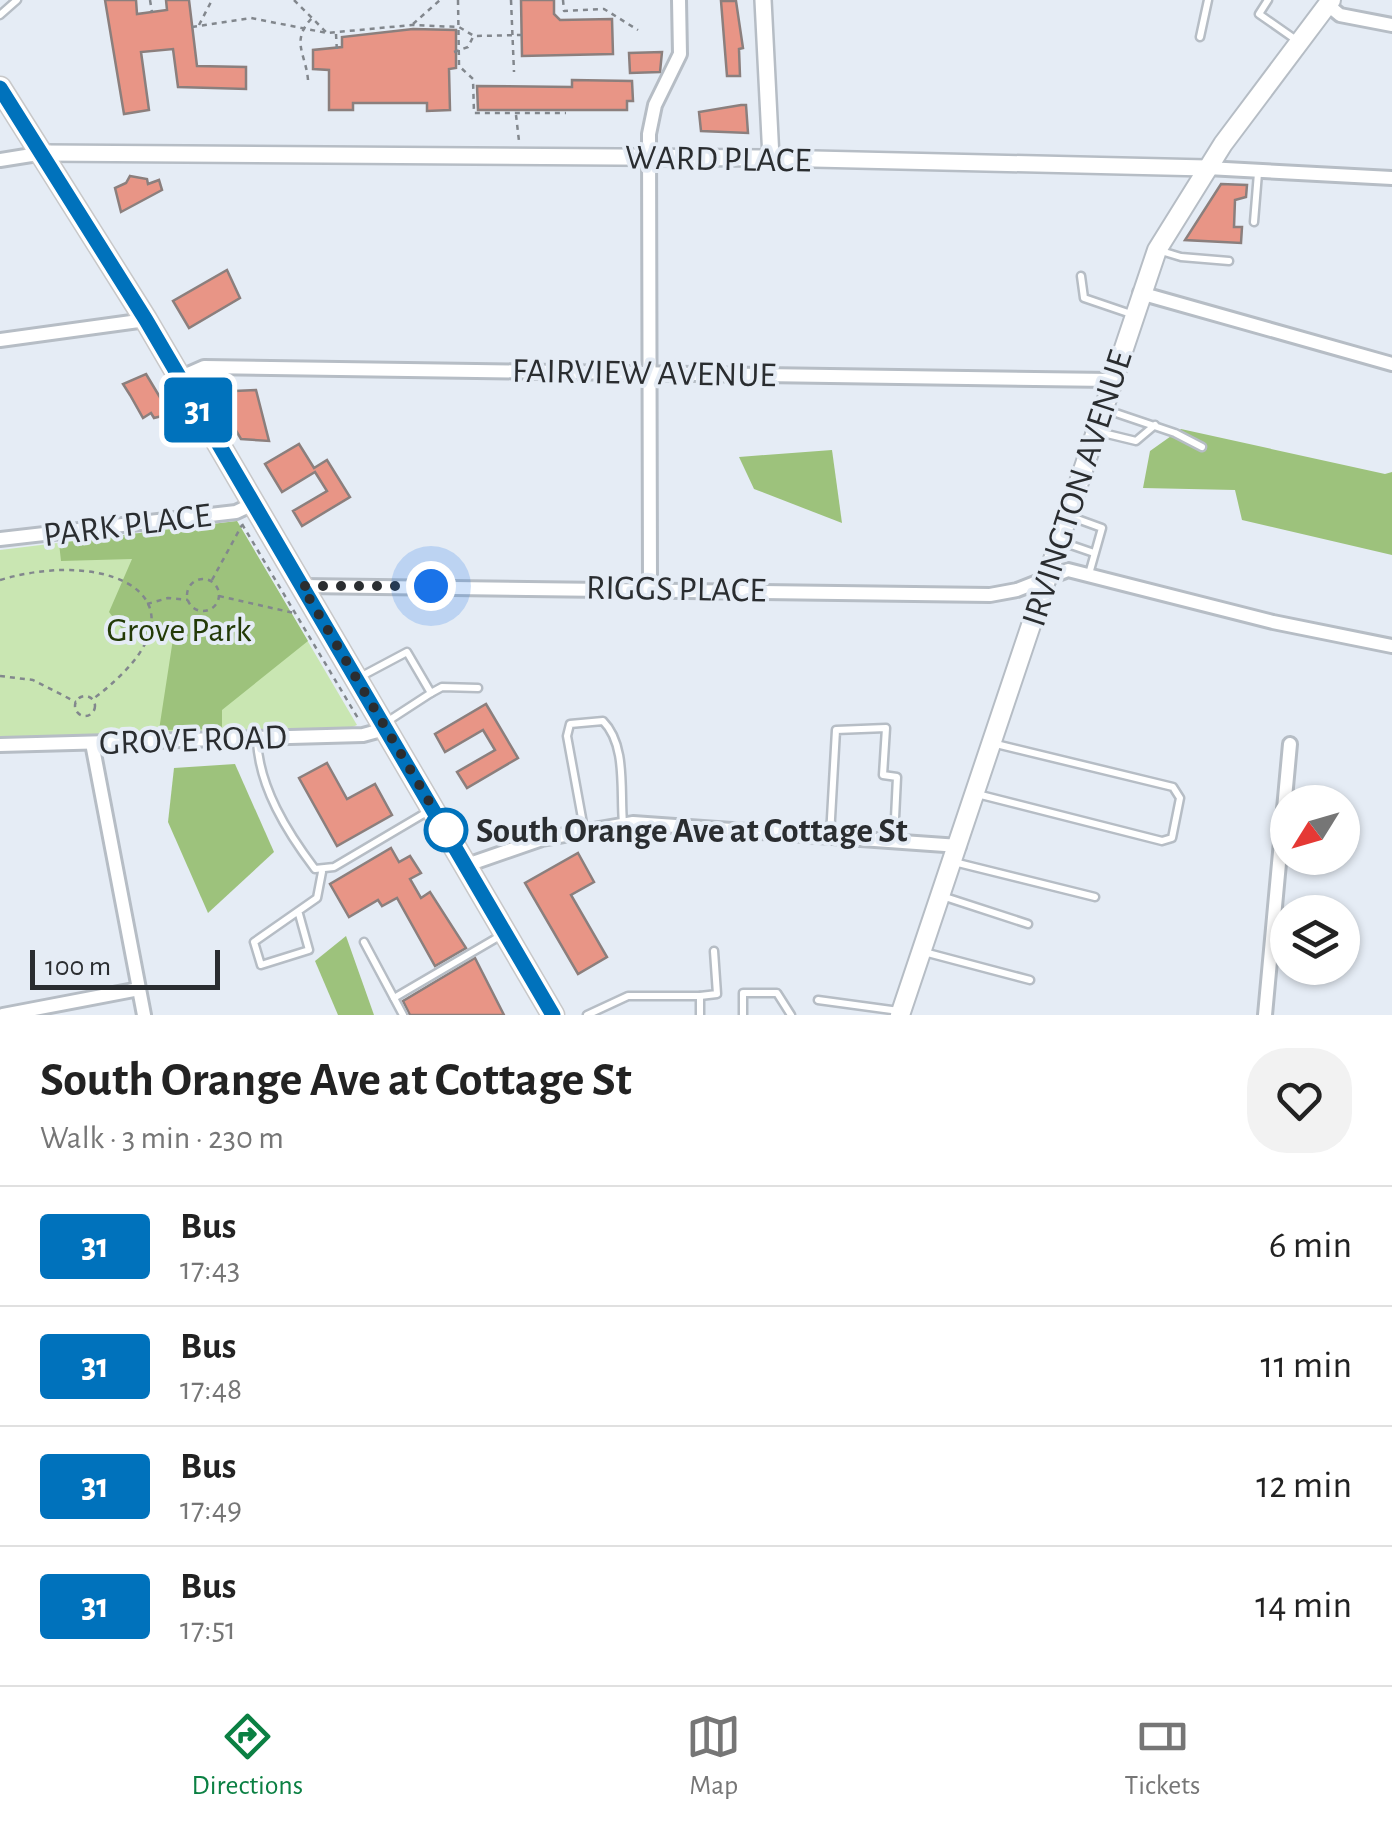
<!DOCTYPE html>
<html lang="en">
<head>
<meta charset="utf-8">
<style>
  body { margin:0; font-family:"Alegreya Sans",sans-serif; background:#f2f2f2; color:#222; height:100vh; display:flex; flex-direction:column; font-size:38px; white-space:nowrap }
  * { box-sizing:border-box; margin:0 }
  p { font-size:32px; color:#767676 }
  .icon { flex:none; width:55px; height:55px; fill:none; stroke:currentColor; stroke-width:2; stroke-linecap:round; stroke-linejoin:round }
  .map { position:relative; height:1015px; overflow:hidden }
  .panel { display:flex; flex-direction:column; background:#fff; flex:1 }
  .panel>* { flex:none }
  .badge { padding:0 20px; border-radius:8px; font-size:35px; line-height:65px }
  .needle { width:65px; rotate:233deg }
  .buttons { position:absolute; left:1270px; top:785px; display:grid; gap:20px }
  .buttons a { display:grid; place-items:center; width:90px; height:90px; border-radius:50%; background:#fff; box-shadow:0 2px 8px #0004; font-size:50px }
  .scale { position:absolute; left:30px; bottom:25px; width:190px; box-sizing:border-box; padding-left:10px; border:5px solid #2a2d30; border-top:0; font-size:28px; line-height:35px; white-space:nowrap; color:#2a2d30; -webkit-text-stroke:8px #e5ecf5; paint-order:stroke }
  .you { position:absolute; width:50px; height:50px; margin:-25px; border:8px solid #fff; border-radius:50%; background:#1a73e8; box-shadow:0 0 0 15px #1a73e833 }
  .map>.badge { position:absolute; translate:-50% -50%; box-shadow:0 0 0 5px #fff }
  .round { display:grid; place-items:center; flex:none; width:105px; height:105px; border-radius:40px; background:#f2f2f2 }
  .summary { display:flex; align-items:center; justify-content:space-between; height:170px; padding:0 40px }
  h1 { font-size:48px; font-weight:700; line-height:75px }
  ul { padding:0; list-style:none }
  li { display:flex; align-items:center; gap:30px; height:120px; padding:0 40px; border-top:2px solid #e0e0e0 }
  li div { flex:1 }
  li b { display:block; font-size:38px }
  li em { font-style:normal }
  li .badge { min-width:110px; font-weight:700; text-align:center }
  .dock { display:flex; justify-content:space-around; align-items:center; height:140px; border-top:2px solid #e0e0e0; background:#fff; font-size:28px; color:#767676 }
  .dock a { display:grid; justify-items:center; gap:5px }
  .dock .active { color:#0b8043 }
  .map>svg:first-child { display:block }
  .green { fill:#c9e6b2 }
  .forest { fill:#9dc27c }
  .building { fill:#e89586; stroke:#8b7f7d; stroke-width:2.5 }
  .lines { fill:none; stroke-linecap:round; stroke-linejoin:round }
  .service-casing { stroke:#b6bdc5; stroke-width:11 }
  .minor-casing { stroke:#b6bdc5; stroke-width:18 }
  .tertiary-casing { stroke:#b6bdc5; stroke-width:20 }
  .secondary-casing { stroke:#b6bdc5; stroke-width:22 }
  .primary-casing { stroke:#c8c8c9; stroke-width:25 }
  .path { stroke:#82878d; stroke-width:2.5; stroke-dasharray:5 5; stroke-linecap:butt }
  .service { stroke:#fff; stroke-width:6 }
  .minor { stroke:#fff; stroke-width:12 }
  .tertiary { stroke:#fff; stroke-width:15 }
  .secondary { stroke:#fff; stroke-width:18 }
  .primary { stroke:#f1bfb3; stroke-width:20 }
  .line-casing { stroke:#fff; stroke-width:22 }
  .line { stroke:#0072bc; stroke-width:15 }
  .walk { stroke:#2a2d30; stroke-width:10; stroke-dasharray:0 18 }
  .stop-dot { fill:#fff; stroke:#0072bc; stroke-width:5 }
  .labels { text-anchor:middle; stroke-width:8; stroke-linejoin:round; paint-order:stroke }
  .street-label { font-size:35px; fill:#2a2d30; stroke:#e5ecf5 }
  .park-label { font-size:35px; fill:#233a07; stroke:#e5ecf5 }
  .stop-label { font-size:35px; font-weight:bold; fill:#2a2d30; stroke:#e5ecf5; text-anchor:start }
</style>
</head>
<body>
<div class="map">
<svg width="1392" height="1015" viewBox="0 0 1392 1015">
  <rect width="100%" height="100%" fill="#e5ecf5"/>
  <path class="green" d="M237,521L357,725L350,728L0,737V550Z"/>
  <g class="forest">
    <path d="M1181,429L1385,474L1392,472V555L1242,520L1235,490L1143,488L1150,451Z"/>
    <path d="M832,450L842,523L754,489L739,457Z"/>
    <path d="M237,521L308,641L222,710V729L159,730L173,639L128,637L109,612L132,559L61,561L59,543Z"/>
    <path d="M235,764L274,852L208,913L168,822L174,768Z"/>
    <path d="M346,936L374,1015H338L315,961Z"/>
  </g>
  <g class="building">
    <path d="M105,0H136L137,14L167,10L166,0H189L197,66L246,67V89L178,87L173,49L141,52L149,110L124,114Z"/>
    <path d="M521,0H554V14L560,20L612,19L613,54L522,56Z"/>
    <path d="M721,1H736L743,48L739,49L740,76H727Z"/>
    <path d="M413,29L456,30V68L449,69L450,110L427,111V103H353V110H329V70L313,69V50L342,47V37Z"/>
    <path d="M662,52L660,72L630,73L629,53Z"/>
    <path d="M572,80L632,81L633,101H627V110H478L477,86L572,87Z"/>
    <path d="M741,105H746L748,133L701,131L699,112Z"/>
    <path d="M130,176L147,179L148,184L159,180L162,190L121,212L115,188L126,183Z"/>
    <path d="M1221,184L1247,185L1246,197L1235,200L1234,227H1242L1241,243L1185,240Z"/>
    <path d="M227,270L240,298L189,328L173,301Z"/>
    <path d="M146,374L170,414L154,418L151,413L143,418L130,395L123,384Z"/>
    <path d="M256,390L269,441L241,439L213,392Z"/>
    <path d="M299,444L314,468L327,460L350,497L302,526L293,511L327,491L315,472L282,492L265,464Z"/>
    <path d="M486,704L518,758L467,788L457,772L495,750L483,730L445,752L435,734Z"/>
    <path d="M327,763L347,799L375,784L392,815L337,846L299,778Z"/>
    <path d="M391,848L399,862L410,856L421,873L410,879L421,898L430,892L466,948L435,966L397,898L382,906L378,900L349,917L330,884Z"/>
    <path d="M578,853L594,882L571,895L607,957L578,974L525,883Z"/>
    <path d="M475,958L504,1015H410L403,1001Z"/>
  </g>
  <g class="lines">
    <defs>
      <g id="service">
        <path d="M1268,0L1259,14L1299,42"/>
        <path d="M0,15L17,0"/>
        <path d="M1200,37L1208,0"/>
        <path d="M1254,222L1258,173"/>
        <path d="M1158,250L1181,257L1229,261"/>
        <path d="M1081,276L1084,298L1131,314"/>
        <path d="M1104,409L1175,433L1202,447"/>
        <path d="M1099,432L1136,441L1155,425"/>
        <path d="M1069,516L1102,528L1089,574"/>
        <path d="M1062,542L1094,553"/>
        <path d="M360,677L407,652L431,693L388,721"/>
        <path d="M431,693L442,687L478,688"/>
        <path d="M257,740C259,787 287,832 315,869L334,867L427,812"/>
        <path d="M977,794L1162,841L1172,838L1180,798L1173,787L996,744"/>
        <path d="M584,829L567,736L570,724L603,721C627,745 620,791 623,823"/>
        <path d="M830,836L836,730L886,728L883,775L897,777L894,839"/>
        <path d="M954,862L1095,897"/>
        <path d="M942,896L1028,924"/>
        <path d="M299,914L309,950L261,965L254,942L317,898L322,872"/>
        <path d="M364,942L403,1015"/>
        <path d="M924,952L1030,980"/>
        <path d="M700,996L717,994L714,951"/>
        <path d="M394,998L500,936"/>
        <path d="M818,1000L899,1011"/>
        <path d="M587,1015L628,996H700V1015"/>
        <path d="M743,1015V993H777L791,1015"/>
      </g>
      <g id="minor">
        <path d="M1328,5L1340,15L1392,25"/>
        <path d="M0,160L44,153"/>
        <path d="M1207,168L1392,178"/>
        <path d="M1140,293L1392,364"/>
        <path d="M0,340L146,320"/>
        <path d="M179,378L204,367L1111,380"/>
        <path d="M0,539L236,512L253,504"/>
        <path d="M302,586L990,595L1017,590L1068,570L1273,622L1392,646"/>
        <path d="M650,587L649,134L655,105L680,54L679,0"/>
        <path d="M92,743L144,1015"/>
        <path d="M0,745L363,735L385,729"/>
        <path d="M467,865L542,839L633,823L959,846"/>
        <path d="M3,1015L139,989"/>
        <path d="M1265,1015L1290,744"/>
      </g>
      <g id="tertiary">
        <path d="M763,0L771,158"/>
        <path d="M44,153L771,158L1207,168"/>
      </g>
      <path id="secondary" d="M900,1015L1157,250L1223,144L1331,0"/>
      <path id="primary" d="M0,88L146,320L553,1015"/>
    </defs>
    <use href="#service" class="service-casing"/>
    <use href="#minor" class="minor-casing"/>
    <use href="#tertiary" class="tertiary-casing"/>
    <use href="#secondary" class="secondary-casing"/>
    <use href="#primary" class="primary-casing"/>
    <g class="path">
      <path d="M150,0L152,12"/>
      <path d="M294,0L326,32"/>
      <path d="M458,0L459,66L473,79L474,113H566"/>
      <path d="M511,0L514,72"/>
      <path d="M563,0L564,11L604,9L638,30"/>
      <path d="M413,24L440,0"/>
      <path d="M199,25L212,0"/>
      <path d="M192,27L251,18L327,33L412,25L459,27L474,36L522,35"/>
      <path d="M336,34L337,52"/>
      <path d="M454,52L468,47L473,37"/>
      <path d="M308,80C306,54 290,41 312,18"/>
      <path d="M516,115L519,141"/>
      <path d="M242,524L359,720"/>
      <circle cx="203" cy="595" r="16"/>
      <path d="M0,580C114,546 222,602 93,699"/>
      <path d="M212,580L242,525"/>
      <path d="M219,596L294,613"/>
      <path d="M147,604L168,598L188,600"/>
      <path d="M0,676L33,680L76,702"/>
      <circle cx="85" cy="706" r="10"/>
    </g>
    <use href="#service" class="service"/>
    <use href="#minor" class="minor"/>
    <use href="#tertiary" class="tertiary"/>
    <use href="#secondary" class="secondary"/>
    <use href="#primary" class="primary"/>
  </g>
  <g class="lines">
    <defs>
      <path id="line" d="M0,88L146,320L553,1015"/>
    </defs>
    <use href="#line" class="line-casing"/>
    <use href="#line" class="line"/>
    <path class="walk" d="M431,586H302L450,837L446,830"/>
  </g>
  <circle class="stop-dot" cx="446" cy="830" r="20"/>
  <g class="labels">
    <g class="street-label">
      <text transform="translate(718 158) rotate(1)" y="12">WARD PLACE</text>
      <text transform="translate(644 372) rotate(1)" y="12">FAIRVIEW AVENUE</text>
      <text transform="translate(1076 488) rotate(-72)" y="12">IRVINGTON AVENUE</text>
      <text transform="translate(127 524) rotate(-7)" y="12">PARK PLACE</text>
      <text transform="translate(676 588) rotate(1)" y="12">RIGGS PLACE</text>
      <text transform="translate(193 739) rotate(-2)" y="12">GROVE ROAD</text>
    </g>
    <g class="park-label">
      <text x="179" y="641">Grove Park</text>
    </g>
    <g class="stop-label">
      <text x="476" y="842">South Orange Ave at Cottage St</text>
    </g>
  </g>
</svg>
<div class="buttons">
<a><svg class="needle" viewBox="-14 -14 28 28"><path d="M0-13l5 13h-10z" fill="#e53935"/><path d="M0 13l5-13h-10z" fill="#767676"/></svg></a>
<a><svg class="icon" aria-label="layers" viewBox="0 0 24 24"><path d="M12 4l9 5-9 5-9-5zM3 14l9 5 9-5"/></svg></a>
</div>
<div class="scale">100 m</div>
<div class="you" style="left:431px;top:586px"></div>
<b class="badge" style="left:198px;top:410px;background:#0072bc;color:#fff">31</b>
</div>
<section class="panel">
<div class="summary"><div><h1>South Orange Ave at Cottage St</h1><p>Walk · 3 min · 230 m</p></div><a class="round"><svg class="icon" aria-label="heart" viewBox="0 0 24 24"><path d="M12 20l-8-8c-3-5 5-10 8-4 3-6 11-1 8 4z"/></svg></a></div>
<ul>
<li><span class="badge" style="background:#0072bc;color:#fff">31</span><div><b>Bus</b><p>17:43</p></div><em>6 min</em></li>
<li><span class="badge" style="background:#0072bc;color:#fff">31</span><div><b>Bus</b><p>17:48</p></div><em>11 min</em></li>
<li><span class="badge" style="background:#0072bc;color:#fff">31</span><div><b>Bus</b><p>17:49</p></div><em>12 min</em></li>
<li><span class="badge" style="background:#0072bc;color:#fff">31</span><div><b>Bus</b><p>17:51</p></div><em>14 min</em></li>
</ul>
</section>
<nav class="dock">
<a class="active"><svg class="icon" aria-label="directions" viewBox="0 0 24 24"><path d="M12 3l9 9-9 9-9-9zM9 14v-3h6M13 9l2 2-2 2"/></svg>Directions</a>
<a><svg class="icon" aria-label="map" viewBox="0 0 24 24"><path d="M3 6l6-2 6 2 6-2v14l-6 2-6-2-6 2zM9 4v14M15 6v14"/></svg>Map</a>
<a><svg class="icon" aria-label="tickets" viewBox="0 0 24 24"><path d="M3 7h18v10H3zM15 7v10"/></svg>Tickets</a>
</nav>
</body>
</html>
